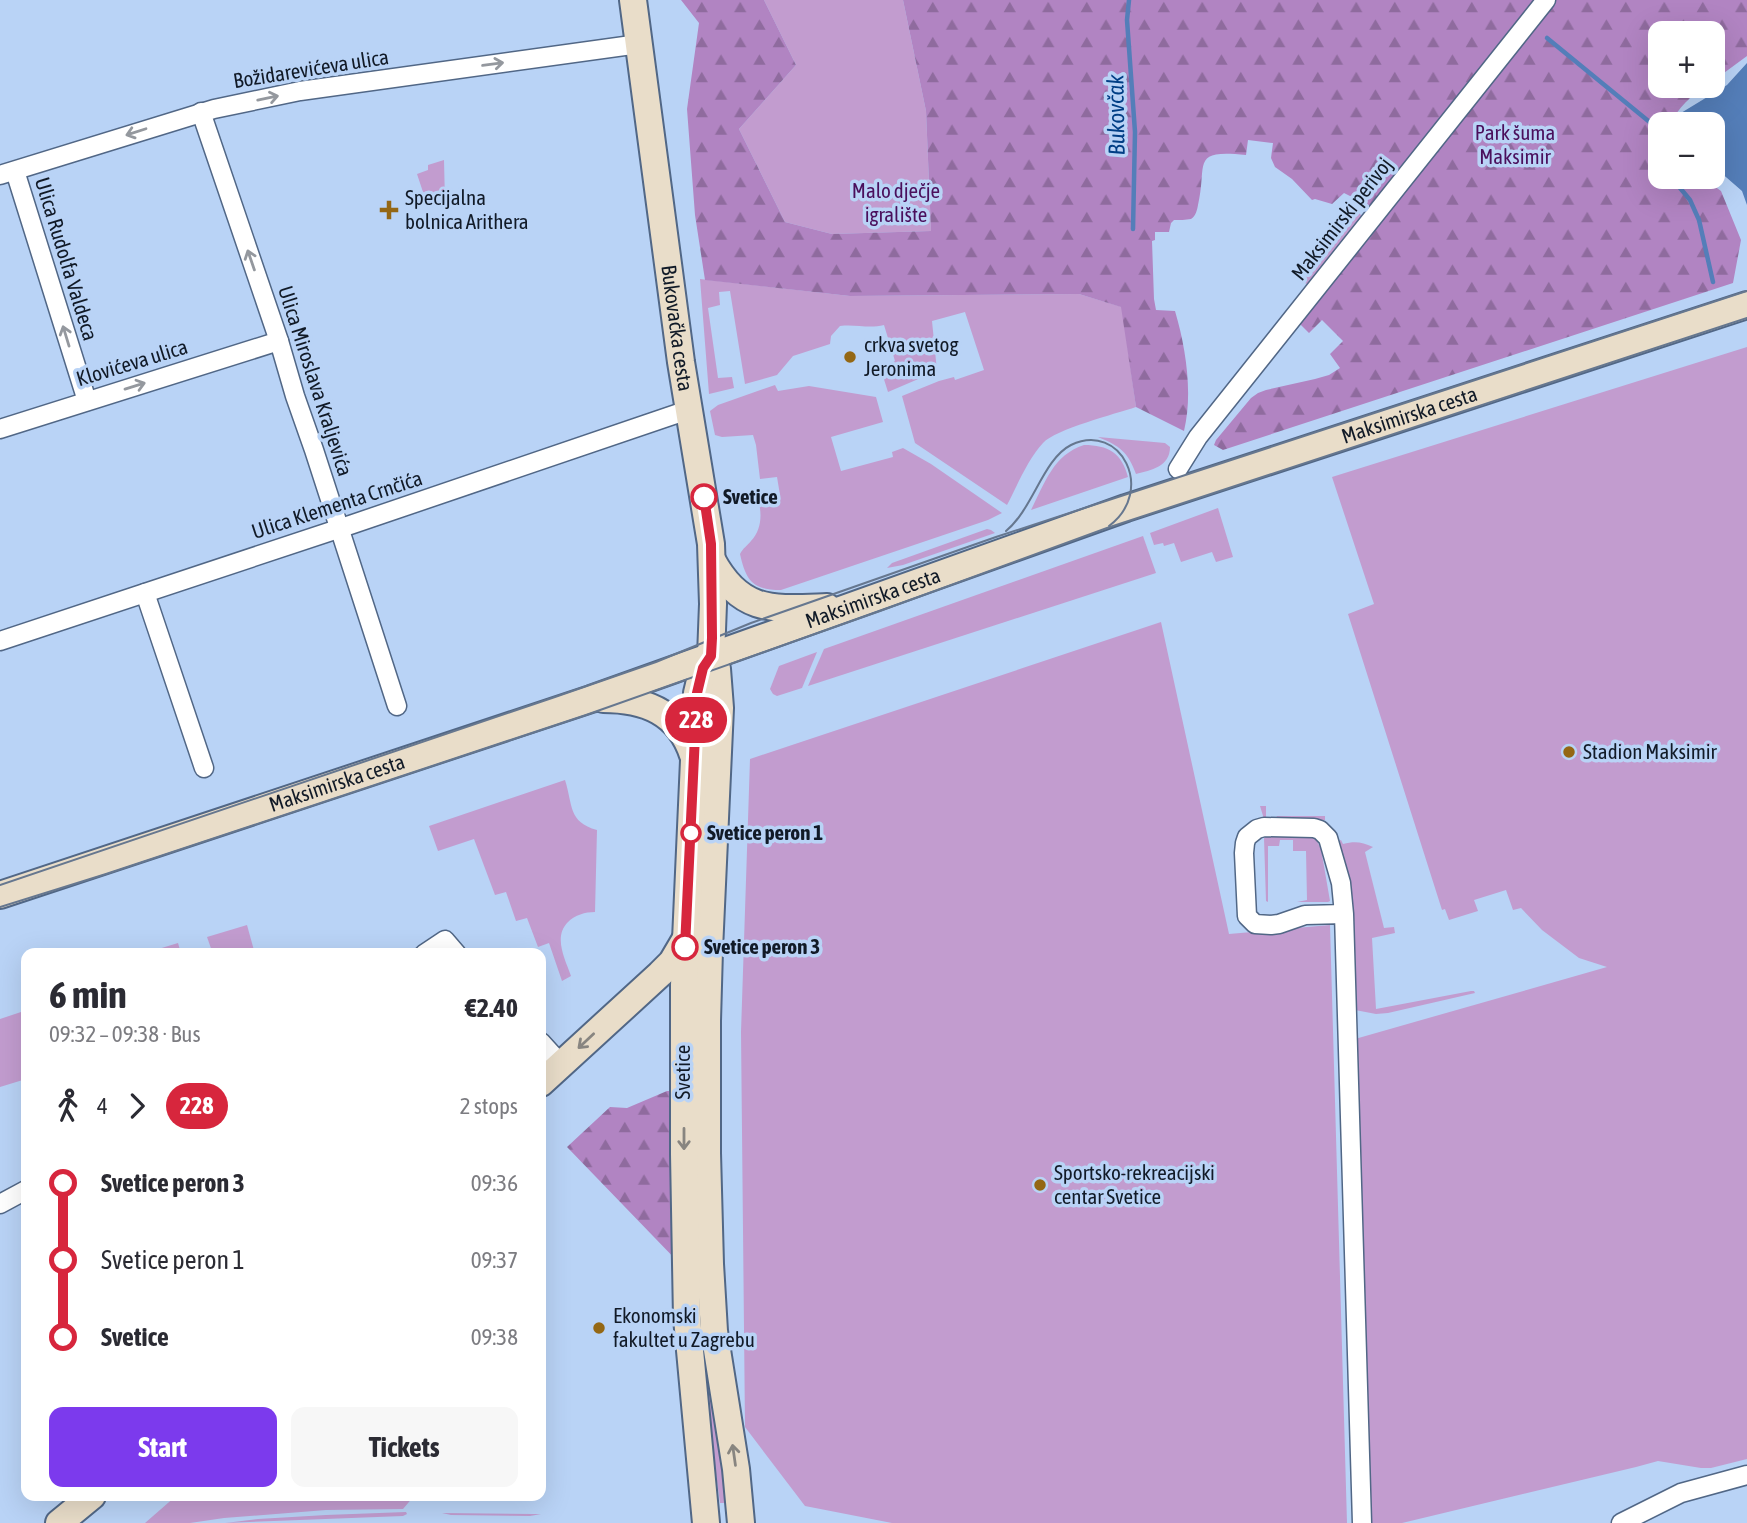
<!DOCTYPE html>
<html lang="en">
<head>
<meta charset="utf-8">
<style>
  body { margin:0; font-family:"Asap Condensed",sans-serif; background:#f7f7f7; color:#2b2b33; height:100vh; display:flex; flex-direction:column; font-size:26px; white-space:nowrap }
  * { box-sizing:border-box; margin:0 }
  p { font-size:23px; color:#7c7c81 }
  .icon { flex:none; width:38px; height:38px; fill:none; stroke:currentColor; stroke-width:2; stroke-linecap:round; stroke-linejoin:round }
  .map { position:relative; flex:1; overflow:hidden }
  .panel { position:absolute; left:21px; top:948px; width:525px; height:553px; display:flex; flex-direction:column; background:#fff; border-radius:14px; box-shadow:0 7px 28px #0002 }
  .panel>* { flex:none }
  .badge { padding:0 14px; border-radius:23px; font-size:24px; line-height:46px }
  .controls { position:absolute; left:1648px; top:21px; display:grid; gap:14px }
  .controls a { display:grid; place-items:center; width:77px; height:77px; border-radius:14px; background:#fff; box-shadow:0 7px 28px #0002; font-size:35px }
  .map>.badge { position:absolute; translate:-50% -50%; box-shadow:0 0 0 4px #fff }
  .legs { display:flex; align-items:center; gap:10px; height:77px; padding:0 28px; font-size:23px }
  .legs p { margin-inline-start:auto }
  .summary { display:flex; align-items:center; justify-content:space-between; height:119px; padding:0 28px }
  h1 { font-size:38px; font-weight:700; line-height:52px }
  .button { display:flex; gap:14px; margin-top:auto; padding:14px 28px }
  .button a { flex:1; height:80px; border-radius:14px; background:#7c3aed; color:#fff; font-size:28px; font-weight:700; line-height:80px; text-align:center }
  .button a+a { background:#f7f7f7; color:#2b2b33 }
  ul { padding:0 28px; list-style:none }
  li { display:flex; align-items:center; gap:24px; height:77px; font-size:26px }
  li i { display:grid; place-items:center; width:10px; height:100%; margin:0 9px; background:currentColor }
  li i::after { content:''; width:18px; height:18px; margin:-9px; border:5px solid; border-radius:50%; background:#fff }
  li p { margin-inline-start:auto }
  li:first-child i { background:linear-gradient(#0000 50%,currentColor 0) }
  li:last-child i { background:linear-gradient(currentColor 50%,#0000 0) }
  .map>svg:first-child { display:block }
  .green { fill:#c29ccf }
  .forest { fill:url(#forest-firs) }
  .water { fill:#547eb9 }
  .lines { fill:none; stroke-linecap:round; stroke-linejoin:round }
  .stream { stroke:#547eb9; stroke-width:4.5 }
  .street-casing { stroke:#516786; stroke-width:21 }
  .secondary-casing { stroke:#516786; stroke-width:30 }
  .street { stroke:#fff; stroke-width:18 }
  .secondary { stroke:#e9ddc9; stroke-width:26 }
  .tram { stroke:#66778f; stroke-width:2 }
  .oneway { stroke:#94989e }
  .oneway2 { stroke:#888580 }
  .line-1-casing { stroke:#fff; stroke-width:16 }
  .line-1 { stroke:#d7263d; stroke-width:10 }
  .poi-dot { fill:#946714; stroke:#b9d3f6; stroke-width:2.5 }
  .stop-1-dot { fill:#fff; stroke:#d7263d; stroke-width:3.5 }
  .labels { text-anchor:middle; stroke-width:7; stroke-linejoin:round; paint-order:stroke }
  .street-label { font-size:21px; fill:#111a27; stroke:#b9d3f6 }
  .park-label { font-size:21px; fill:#4a0f5c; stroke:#b9d3f6 }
  .poi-label { font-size:21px; fill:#111a27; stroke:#b9d3f6; text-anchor:start }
  .stop-label { font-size:21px; font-weight:bold; fill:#111a27; stroke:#b9d3f6; text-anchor:start }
  .water-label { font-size:23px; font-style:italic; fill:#003e85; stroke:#b9d3f6 }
</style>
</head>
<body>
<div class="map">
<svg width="1747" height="1523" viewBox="0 0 1747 1523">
  <defs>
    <pattern id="forest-firs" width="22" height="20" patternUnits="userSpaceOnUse" patternTransform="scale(1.75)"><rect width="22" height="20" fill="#b184c2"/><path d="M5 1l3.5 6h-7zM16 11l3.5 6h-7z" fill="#8f6b9e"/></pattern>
  </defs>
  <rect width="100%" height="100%" fill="#b9d3f6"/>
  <g class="green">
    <path d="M764,0H903L926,111L931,231L832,234L785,222L739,129L796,65Z"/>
    <path d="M444,160L445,202L427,204L417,174L428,170V165Z"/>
    <path d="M1351,210L1359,213L1362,216L1361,220L1309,285L1301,281L1300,278Z"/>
    <path d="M700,279L850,296L1079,294L1122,307L1136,407C1115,414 1056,429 1043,443C1028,459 1017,486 1007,505L915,443L902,396L939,381L954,377L955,380L984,370L965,312L932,321L937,371L888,392L881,370L895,361L884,325C869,329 856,324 840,326L831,336L830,344L793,356L777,375L745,384L730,291L719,292L720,305L708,308L718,378L732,377L734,388L709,394Z"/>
    <path d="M1747,347V1459L1711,1468H1701L1658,1461L1636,1467L1402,1523H1370L1355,1039L1607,967L1579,958L1542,930L1521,908L1513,910L1506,890L1474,900L1478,911L1449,920L1445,909L1442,910L1348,614L1374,604L1332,477Z"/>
    <path d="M775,385L778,391L809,386L876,397L883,422L831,437L841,471L893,457L892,452L903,448L931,464L1002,513L988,520L781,590C753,590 746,581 740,554C743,548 747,546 751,541C761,531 762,516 759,503L761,502L760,499L780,495L777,477L760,479L756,445L753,435L722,437L715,435L710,411L718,405Z"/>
    <path d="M1098,437L1165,443L1170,447C1170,467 1151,470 1136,474C1128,452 1120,446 1098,437Z"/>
    <path d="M1084,445C1108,445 1122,453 1128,477L1031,510C1045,483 1053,455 1084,445Z"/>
    <path d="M1218,508L1233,557L1216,562L1212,552L1181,562L1174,543L1164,546L1163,543L1154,545L1150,533Z"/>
    <path d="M987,529L991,530L995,533L903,565L887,568L892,563Z"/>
    <path d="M1143,536L1156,573L808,686L824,649Z"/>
    <path d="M1161,622L1229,934L1330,925L1347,1523H892L805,1506L745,1427L741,1032L750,759Z"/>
    <path d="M817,652L802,688L777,696L773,694L770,689L779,666Z"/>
    <path d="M565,780C573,805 568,822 597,830L595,912C585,912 575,915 568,922C553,937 565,959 571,976L562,981L549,943L538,947L527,918L516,921L506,892L495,895L474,839L438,851L429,826Z"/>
    <path d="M1260,806H1266V818H1276L1277,816H1325V820H1267L1264,819Z"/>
    <path d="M1268,836L1315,837L1321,849L1330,901L1328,902H1297L1307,900L1306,851H1293V840H1280L1279,846H1268V902L1266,901L1264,838Z"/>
    <path d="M1341,840L1343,844C1355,841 1362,842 1373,847L1365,852L1384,928L1394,927L1395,933L1372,938L1376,1009L1471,991H1474L1475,993L1388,1013L1376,1014L1355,1010L1353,911L1351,892L1339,846V841Z"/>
    <path d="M247,925L255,954H213L207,937Z"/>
    <path d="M178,943L180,950L168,954H142Z"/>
    <path d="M21,1012L26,1021V1079L0,1087V1019Z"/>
    <path d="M696,1200L729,1503H720L700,1358Z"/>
    <path d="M176,1496H414L403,1509L326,1510L224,1518L190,1523H145Z"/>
    <path d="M406,1512L407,1514L403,1516L225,1523L258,1519L326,1515Z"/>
    <path d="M442,1513L534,1514H541L530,1516L451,1515Z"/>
  </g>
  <g class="forest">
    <path d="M681,0H764L796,65L739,129L785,222L832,234L931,231L926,111L903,0H1747V56L1713,81V33H1661V86H1706C1691,96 1678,107 1671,124H1661V177H1702L1721,191L1741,240L1733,283L1223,450L1214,445L1216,440L1251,398L1258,393L1266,390L1315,379L1329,375L1340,368L1330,354L1343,341L1322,320L1309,333L1299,323L1372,207L1344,193L1332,204L1315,199L1312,200L1292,179L1275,167L1271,158L1273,143L1248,140L1246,155C1189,149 1208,164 1198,205C1197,210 1196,216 1191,219C1186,220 1179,220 1174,220L1171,223L1169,232H1155V240L1152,241L1154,299L1156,310L1175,311C1186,348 1193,394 1184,431L1136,407L1121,307L1079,294L850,296L705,280L695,215L687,109L699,23Z"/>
    <path d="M667,1091H677L681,1265L567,1147L610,1107L627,1108Z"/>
  </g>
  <path class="water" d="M1747,63V205L1742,191L1719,171L1713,169V124H1675L1676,116L1727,85Z"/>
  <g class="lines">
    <g class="stream">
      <path d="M1129,0L1127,20L1135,132L1133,229"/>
      <path d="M1547,38L1652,124L1657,154L1661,160"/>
      <path d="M1671,177L1690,200L1699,220L1713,282"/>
    </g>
    <defs>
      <g id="street">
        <path d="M201,112L279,341L295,396L314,450L397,706"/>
        <path d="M15,171L87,401"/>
        <path d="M0,175L214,109L300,91L639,44"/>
        <path d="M0,429L279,341"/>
        <path d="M1178,469L1198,437L1546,0"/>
        <path d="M145,593L204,768"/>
        <path d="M0,641L353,524L688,410"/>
        <path d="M1344,914L1305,915L1279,924L1271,925L1255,924L1247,916L1244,853L1245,843L1247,837L1257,829L1264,827L1314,828L1320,830L1328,838L1341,883L1344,914L1362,1523"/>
        <path d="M424,954L445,940L457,954"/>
        <path d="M541,1042L561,1064"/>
        <path d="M0,1204L26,1190"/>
        <path d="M1621,1523L1681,1493L1747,1475"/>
      </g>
      <g id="secondary">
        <path id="s1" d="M633,0L681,362L711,544L713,604L711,656"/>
        <path d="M712,560C741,614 774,609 827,607"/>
        <path d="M711,656L717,669L720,708L709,950L707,1021V1153L710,1264L714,1331L736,1469L741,1523"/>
        <path d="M603,699C645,699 679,712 693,755"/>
        <path id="s2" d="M0,895L591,699L1126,508L1747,305"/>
        <path d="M541,1083L660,974L672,962L685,940"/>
        <path d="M59,1523L92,1496"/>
        <path d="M706,1523L687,1318L684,1154V985L697,693L703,668L711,656"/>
      </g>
    </defs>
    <use href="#street" class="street-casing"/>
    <use href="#secondary" class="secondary-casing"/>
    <use href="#street" class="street"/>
    <use href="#secondary" class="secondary"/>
    <g class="tram">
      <path d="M1006,531C1033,509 1043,459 1071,445C1121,421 1156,491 1109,526"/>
      <path d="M0,885L555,697L656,662L751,623L996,537L1747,291"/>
      <path d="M0,907L106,874L586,715L880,611L1107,528L1747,318"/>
    </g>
  </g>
  <defs><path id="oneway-shaft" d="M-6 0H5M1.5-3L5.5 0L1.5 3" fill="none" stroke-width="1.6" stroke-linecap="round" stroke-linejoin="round" transform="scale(1.75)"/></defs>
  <g class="oneway">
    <use href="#oneway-shaft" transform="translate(493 64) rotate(-8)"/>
    <use href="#oneway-shaft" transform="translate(268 98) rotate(-12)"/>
    <use href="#oneway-shaft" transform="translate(136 132) rotate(162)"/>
    <use href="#oneway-shaft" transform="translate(251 260) rotate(-109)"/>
    <use href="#oneway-shaft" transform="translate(66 336) rotate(-107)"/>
    <use href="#oneway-shaft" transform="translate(135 386) rotate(-17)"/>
  </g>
  <g class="oneway2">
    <use href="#oneway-shaft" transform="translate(586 1041) rotate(137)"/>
    <use href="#oneway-shaft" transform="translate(684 1139) rotate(90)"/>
    <use href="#oneway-shaft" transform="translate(734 1455) rotate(-98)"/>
  </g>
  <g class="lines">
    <defs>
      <path id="line-1" d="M685,947L697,693L703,668L711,656L712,638L711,544L704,497"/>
    </defs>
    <use href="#line-1" class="line-1-casing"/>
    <use href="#line-1" class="line-1"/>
  </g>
  <g class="poi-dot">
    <path d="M385.5 199.5h7v7h7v7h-7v7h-7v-7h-7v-7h7z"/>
    <circle cx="850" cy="357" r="7"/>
    <circle cx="1569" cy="752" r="7"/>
    <circle cx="1040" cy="1185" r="7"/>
    <circle cx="599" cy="1328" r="7"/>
  </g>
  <g class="stop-1-dot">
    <circle cx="704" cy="497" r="12"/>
    <circle cx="691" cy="833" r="9"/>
    <circle cx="685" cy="947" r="12"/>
  </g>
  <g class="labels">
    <g class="street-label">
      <text transform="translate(311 69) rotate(-9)" y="7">Božidarevićeva ulica</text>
      <text transform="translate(1342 219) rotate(-52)" y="7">Maksimirski perivoj</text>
      <text transform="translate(66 259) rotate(73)" y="7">Ulica Rudolfa Valdeca</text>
      <text dy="7" stroke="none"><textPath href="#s1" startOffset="331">Bukovačka cesta</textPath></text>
      <text transform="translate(132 363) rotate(-17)" y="7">Klovićeva ulica</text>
      <text transform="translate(315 381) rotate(72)" y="7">Ulica Miroslava Kraljevića</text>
      <text dy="7" stroke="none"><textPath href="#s2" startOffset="1489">Maksimirska cesta</textPath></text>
      <text transform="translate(337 505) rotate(-18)" y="7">Ulica Klementa Crnčića</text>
      <text dy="7" stroke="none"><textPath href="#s2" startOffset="922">Maksimirska cesta</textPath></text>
      <text dy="7" stroke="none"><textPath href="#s2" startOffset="355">Maksimirska cesta</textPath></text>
      <text transform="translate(683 1072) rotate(-90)" y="7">Svetice</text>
    </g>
    <g class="park-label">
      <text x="1515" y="140">Park šuma<tspan x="1515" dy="24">Maksimir</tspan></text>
      <text x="896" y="198">Malo dječje<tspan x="896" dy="24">igralište</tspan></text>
    </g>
    <g class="poi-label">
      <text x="405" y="205">Specijalna<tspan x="405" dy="24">bolnica Arithera</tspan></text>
      <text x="864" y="352">crkva svetog<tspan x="864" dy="24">Jeronima</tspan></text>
      <text x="1583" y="759">Stadion Maksimir</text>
      <text x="1054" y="1180">Sportsko-rekreacijski<tspan x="1054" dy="24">centar Svetice</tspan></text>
      <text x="613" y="1323">Ekonomski<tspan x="613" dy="24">fakultet u Zagrebu</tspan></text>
    </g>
    <g class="stop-label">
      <text x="723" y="504">Svetice</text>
      <text x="707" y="840">Svetice peron 1</text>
      <text x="704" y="954">Svetice peron 3</text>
    </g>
    <g class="water-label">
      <text transform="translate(1116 115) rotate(-91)" y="8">Bukovčak</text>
    </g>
  </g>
</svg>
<div class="controls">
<a>+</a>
<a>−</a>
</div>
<b class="badge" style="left:696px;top:720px;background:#d7263d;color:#fff">228</b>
<section class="panel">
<div class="summary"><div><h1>6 min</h1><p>09:32 – 09:38 · Bus</p></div><b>€2.40</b></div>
<div class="legs"><svg class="icon" aria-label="walk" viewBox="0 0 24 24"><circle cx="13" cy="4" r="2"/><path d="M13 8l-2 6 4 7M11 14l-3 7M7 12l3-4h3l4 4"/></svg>4<svg class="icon" aria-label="forward" viewBox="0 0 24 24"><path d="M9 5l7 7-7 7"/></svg><b class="badge" style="background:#d7263d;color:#fff">228</b><p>2 stops</p></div>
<ul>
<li><i style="color:#d7263d"></i><b>Svetice peron 3</b><p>09:36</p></li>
<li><i style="color:#d7263d"></i><span>Svetice peron 1</span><p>09:37</p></li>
<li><i style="color:#d7263d"></i><b>Svetice</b><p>09:38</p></li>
</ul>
<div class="button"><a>Start</a><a>Tickets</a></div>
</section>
</div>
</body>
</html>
